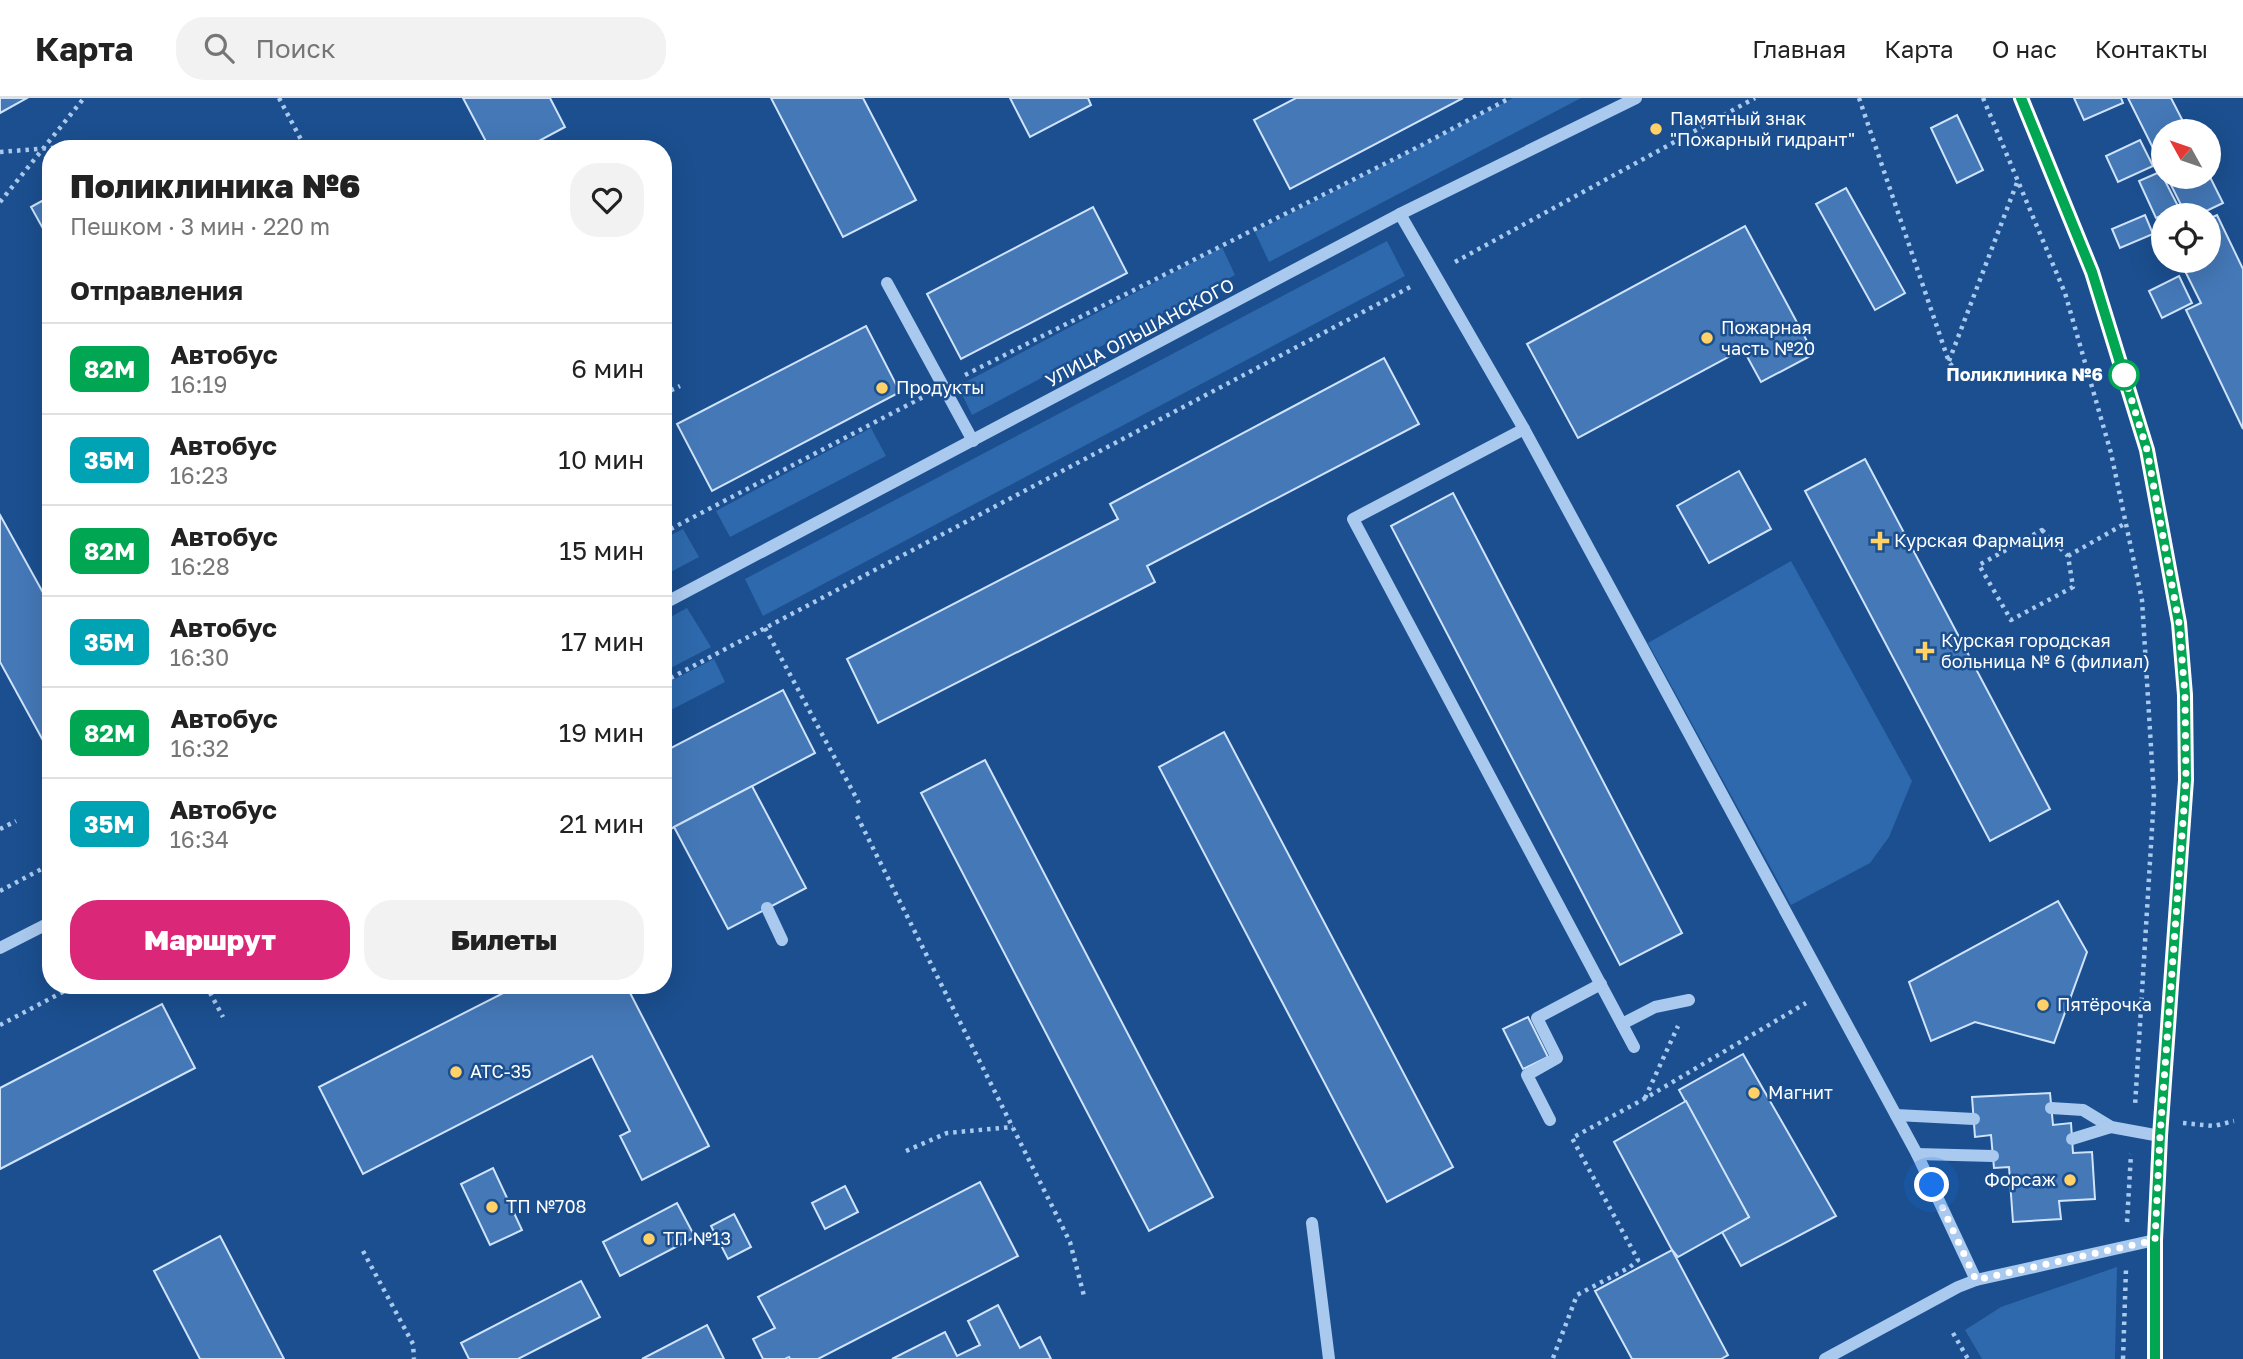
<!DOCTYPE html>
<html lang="ru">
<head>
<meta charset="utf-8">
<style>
  body { margin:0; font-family:"Golos Text",sans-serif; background:#f2f2f2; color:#222; height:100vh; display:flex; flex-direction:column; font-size:26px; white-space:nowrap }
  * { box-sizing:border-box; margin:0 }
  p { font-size:23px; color:#767676 }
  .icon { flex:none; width:38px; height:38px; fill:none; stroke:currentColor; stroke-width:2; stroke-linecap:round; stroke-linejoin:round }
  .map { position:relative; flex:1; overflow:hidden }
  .details { position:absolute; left:42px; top:42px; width:630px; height:854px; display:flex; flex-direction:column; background:#fff; border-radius:28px; box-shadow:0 7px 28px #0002 }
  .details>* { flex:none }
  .badge { padding:0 14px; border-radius:10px; font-size:24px; line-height:46px }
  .needle { width:46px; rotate:310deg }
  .buttons { position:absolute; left:2151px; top:21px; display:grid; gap:14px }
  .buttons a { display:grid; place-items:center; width:70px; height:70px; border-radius:50%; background:#fff; box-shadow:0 7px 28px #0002; font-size:35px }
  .you { position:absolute; width:35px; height:35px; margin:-18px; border:5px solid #fff; border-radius:50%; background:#1a73e8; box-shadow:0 0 0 10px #1a73e833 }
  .map>.badge { position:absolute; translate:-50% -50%; box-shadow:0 0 0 4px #fff }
  h2 { padding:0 28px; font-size:26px; line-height:63px }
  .round { display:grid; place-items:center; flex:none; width:74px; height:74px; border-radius:28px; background:#f2f2f2 }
  .headline { display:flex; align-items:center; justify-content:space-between; height:119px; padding:0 28px }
  h1 { font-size:33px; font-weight:800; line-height:52px }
  .button { display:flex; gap:14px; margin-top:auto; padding:14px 28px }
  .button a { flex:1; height:80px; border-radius:28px; background:#db2777; color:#fff; font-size:28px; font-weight:800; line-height:80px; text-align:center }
  .button a+a { background:#f2f2f2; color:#222 }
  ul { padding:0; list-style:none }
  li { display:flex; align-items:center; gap:21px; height:91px; padding:0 28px; border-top:2px solid #e0e0e0 }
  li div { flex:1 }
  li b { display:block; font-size:26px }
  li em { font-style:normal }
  li .badge { min-width:77px; font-weight:700; text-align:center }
  header { display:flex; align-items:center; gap:42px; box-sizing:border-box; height:98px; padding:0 35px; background:#fff; border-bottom:2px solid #e0e0e0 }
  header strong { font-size:33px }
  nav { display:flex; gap:38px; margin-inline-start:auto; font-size:24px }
  .search { width:490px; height:63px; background:#f2f2f2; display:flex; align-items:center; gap:18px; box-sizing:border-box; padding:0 24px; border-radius:28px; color:#767676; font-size:26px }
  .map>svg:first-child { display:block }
  .green { fill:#2e69ad }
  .building { fill:#4478b7; stroke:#cfe3fa; stroke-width:2 }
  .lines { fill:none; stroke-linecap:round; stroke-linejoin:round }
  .path { stroke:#a9c9ee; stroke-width:4.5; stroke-dasharray:3.5 5; stroke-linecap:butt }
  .minor { stroke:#a9c9ee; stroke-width:12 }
  .line-casing { stroke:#fff; stroke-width:16 }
  .line { stroke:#00a651; stroke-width:10 }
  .walk { stroke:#fff; stroke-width:7; stroke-dasharray:0 12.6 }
  .poi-dot { fill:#ffd166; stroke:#1b4f8f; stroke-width:2.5 }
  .stop-dot { fill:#fff; stroke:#00a651; stroke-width:3.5 }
  .labels { text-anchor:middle; stroke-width:5; stroke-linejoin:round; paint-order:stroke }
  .poi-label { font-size:18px; fill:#fff; stroke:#1b4f8f; text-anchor:start }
  .street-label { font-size:18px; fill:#fff; stroke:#1b4f8f }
  .stop-label { font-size:18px; font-weight:bold; fill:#fff; stroke:#1b4f8f; text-anchor:end }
</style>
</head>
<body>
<header>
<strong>Карта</strong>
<div class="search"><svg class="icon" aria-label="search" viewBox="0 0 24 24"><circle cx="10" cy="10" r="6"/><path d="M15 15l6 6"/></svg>Поиск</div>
<nav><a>Главная</a><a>Карта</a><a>О нас</a><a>Контакты</a></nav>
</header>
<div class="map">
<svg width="2243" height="1261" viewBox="0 0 2243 1261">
  <rect width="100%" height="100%" fill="#1b4f8f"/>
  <g class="green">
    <path d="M1513,0H1581L1269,164L1255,134Z"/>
    <path d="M1387,143L1405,178L763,518L745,481Z"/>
    <path d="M1222,149L1235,177L972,317L958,288Z"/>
    <path d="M871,330L886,358L730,439L716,413Z"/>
    <path d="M683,431L699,459L663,478V441Z"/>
    <path d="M1791,463L1912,683L1889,739L1870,765L1791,807L1648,545Z"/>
    <path d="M687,510L711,549L663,574V523Z"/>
    <path d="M714,561L725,584L663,616V587Z"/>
    <path d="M2117,1169L2115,1261H1982L1965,1232L2001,1209Z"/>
  </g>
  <g class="building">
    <path d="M0,0H27L0,15Z"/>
    <path d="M463,0H550L565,29L524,51H490Z"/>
    <path d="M771,0H863L916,102L843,139Z"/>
    <path d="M1010,0H1088L1091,7L1030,39Z"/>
    <path d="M1296,0H1463L1290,91L1254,22Z"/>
    <path d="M2074,0H2121L2123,5L2084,22Z"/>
    <path d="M2128,0H2171L2188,33H2163V70Z"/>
    <path d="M1957,17L1983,72L1957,85L1931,30Z"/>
    <path d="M2140,42L2153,68L2118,84L2106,58Z"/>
    <path d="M2162,73L2163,79L2179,110L2156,120L2139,83Z"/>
    <path d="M2208,75L2223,105L2198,117H2186L2167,79H2208Z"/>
    <path d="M1846,90L1905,195L1875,212L1816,106Z"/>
    <path d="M51,98V145L31,109Z"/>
    <path d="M1093,109L1127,175L961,261L927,196Z"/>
    <path d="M2145,117L2153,136L2120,150L2112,131Z"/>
    <path d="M2217,117L2243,171V331L2186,212L2201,205L2184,171L2200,163H2208V121Z"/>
    <path d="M1745,128L1814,256L1761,284L1743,251L1578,340L1527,246Z"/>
    <path d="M2179,178L2192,205L2162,220L2149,193Z"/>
    <path d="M866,228L900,294L712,393L677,326Z"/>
    <path d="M1384,260L1419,326L1147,468L1155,484L878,625L847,561L1118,421L1110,406Z"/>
    <path d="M1865,361L2050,711L1990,743L1805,393Z"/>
    <path d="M1739,373L1771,431L1709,465L1677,408Z"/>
    <path d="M1453,395L1682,835L1620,867L1391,428Z"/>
    <path d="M0,417L51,509V657L0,564Z"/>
    <path d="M783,592L815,655L663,735V654Z"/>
    <path d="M1224,634L1453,1069L1387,1104L1159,669Z"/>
    <path d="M985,662L1213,1099L1149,1133L921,695Z"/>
    <path d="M752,688L806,790L728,831L674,729Z"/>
    <path d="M2058,803L2087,854L2054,945L1975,924L1931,943L1909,884Z"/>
    <path d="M519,887H626L709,1048L642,1082L620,1038L630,1033L592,958L363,1076L319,989Z"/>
    <path d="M162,906L195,970L0,1071V990Z"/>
    <path d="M1528,919L1548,959L1523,971L1503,931Z"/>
    <path d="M1743,956L1836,1118L1741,1168L1722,1134L1749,1119L1679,992Z"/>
    <path d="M2050,995L2053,1027L2071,1025L2073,1055L2092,1054L2095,1101L2059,1103L2061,1121L2013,1124L2009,1069L1994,1070L1991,1037L1975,1039L1972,999Z"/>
    <path d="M1686,1003L1749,1119L1678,1159L1672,1152L1614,1044Z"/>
    <path d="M493,1070L522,1132L490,1147L461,1086Z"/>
    <path d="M980,1084L1018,1158L818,1261H790L789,1259L785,1261H763L753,1241L775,1230L758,1199Z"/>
    <path d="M845,1088L858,1114L825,1131L812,1105Z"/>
    <path d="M677,1105L695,1139L620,1178L603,1144Z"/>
    <path d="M734,1116L751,1149L728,1161L711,1128Z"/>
    <path d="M220,1138L284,1261H200L154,1173Z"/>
    <path d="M1672,1152L1728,1257L1721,1261H1632L1595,1193Z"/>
    <path d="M581,1183L600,1219L518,1261H469L461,1245Z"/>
    <path d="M998,1207L1020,1250L1040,1239L1051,1261H892L945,1234L957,1258L980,1247L968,1223Z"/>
    <path d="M707,1227L724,1261H642Z"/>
  </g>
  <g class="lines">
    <g class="path">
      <path d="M279,0L306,51"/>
      <path d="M1859,0L1949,264L1955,272"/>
      <path d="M1983,0L2065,195L2111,355L2142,502L2154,698L2135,1008"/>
      <path d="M0,54L125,44L159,51"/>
      <path d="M0,104L84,0"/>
      <path d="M1455,164L1755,0"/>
      <path d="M1949,263L2018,82"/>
      <path d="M965,277L1422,47L1510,0"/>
      <path d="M663,296L680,288"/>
      <path d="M2042,432L2068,458L2073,489L2011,522L1979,467Z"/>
      <path d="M663,435L923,299"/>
      <path d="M2068,458L2126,425"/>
      <path d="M765,530L859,705"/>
      <path d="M663,584L1414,187"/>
      <path d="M857,718L1070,1144L1084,1198"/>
      <path d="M0,731L16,723"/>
      <path d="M0,793L51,766"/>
      <path d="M206,887L223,919"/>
      <path d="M0,927L76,887"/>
      <path d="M1645,1000L1678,928"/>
      <path d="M2183,1025L2214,1028L2234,1023"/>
      <path d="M906,1053L947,1035L1013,1029"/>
      <path d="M2127,1124L2131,1056"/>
      <path d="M363,1153L413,1246L414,1261"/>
      <path d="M1953,1235L1968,1261"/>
      <path d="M1553,1260L1577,1197L1630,1169L1638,1162L1572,1040L1644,1001L1806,905"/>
      <path d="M2123,1261L2126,1171"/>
    </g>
    <g class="minor">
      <path d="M2021,0L2092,174L2147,352L2179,525L2185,597L2186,682L2160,1038L2155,1142V1261"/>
      <path d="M1400,116L1524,331L1917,1056L1976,1182L2155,1142"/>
      <path d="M887,185L973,343"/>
      <path d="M1524,331L1353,421L1634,949"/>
      <path d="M663,506L1400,116L1636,0"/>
      <path d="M767,810L782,842"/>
      <path d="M0,850L51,824"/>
      <path d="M1622,926L1655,909L1689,902"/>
      <path d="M2051,1010L2083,1012L2111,1029L2160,1038"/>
      <path d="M1896,1017L1974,1021"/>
      <path d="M1550,1022L1527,977L1557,960L1537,920L1601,886"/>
      <path d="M2072,1041L2111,1029"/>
      <path d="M1917,1056L1993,1058"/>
      <path d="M1312,1125L1329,1261"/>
      <path d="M1825,1261L1958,1189L1976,1182"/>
    </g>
  </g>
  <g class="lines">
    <defs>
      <path id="line" d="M2021,0L2092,174L2147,352L2179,525L2185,597L2186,682L2160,1038L2155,1142V1261"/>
    </defs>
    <use href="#line" class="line-casing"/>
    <use href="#line" class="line"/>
    <path class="walk" d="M1932,1087L1976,1182L2155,1142L2160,1038L2186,682L2185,597L2179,525L2147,352L2121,267L2124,277"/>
  </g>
  <g class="poi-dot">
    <circle cx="1656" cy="31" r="7"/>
    <circle cx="1707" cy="240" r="7"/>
    <circle cx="882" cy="290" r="7"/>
    <path d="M1876.5 432.5h7v7h7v7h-7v7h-7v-7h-7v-7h7z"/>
    <path d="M1921.5 542.5h7v7h7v7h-7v7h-7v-7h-7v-7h7z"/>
    <circle cx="2043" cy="907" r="7"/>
    <circle cx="456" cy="974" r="7"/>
    <circle cx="1754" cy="995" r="7"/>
    <circle cx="2070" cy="1082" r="7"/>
    <circle cx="492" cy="1109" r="7"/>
    <circle cx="649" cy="1141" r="7"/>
  </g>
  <circle class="stop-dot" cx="2124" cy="277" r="14"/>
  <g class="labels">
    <g class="poi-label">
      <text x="1670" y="27">Памятный знак<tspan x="1670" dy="21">"Пожарный гидрант"</tspan></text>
      <text x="1721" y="236">Пожарная<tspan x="1721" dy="21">часть №20</tspan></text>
      <text x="896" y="296">Продукты</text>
      <text x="1894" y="449">Курская Фармация</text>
      <text x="1941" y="549">Курская городская<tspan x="1941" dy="21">больница № 6 (филиал)</tspan></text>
      <text x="2057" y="913">Пятёрочка</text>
      <text x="470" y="980">АТС-35</text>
      <text x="1768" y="1001">Магнит</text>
      <text x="2056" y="1088" text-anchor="end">Форсаж</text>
      <text x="506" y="1115">ТП №708</text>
      <text x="663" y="1147">ТП №13</text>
    </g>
    <g class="street-label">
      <text transform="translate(1140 235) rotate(-28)" y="6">УЛИЦА ОЛЬШАНСКОГО</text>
    </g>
    <g class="stop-label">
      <text x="2103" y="283">Поликлиника №6</text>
    </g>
  </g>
</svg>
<div class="buttons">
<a><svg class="needle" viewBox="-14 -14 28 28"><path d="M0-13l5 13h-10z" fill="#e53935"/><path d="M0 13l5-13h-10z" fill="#767676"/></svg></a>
<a><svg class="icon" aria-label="locate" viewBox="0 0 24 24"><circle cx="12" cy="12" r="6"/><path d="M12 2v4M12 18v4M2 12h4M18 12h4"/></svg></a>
</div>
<div class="you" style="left:1932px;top:1087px"></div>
<section class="details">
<div class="headline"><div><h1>Поликлиника №6</h1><p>Пешком · 3 мин · 220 m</p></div><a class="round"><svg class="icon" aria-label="heart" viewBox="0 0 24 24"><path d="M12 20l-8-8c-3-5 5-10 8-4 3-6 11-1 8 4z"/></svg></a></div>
<h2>Отправления</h2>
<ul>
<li><span class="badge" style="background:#00a651;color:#fff">82М</span><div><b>Автобус</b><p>16:19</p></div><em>6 мин</em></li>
<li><span class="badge" style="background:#00a3b4;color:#fff">35М</span><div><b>Автобус</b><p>16:23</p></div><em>10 мин</em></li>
<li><span class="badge" style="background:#00a651;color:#fff">82М</span><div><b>Автобус</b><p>16:28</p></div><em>15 мин</em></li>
<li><span class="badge" style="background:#00a3b4;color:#fff">35М</span><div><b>Автобус</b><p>16:30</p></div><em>17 мин</em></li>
<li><span class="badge" style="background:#00a651;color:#fff">82М</span><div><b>Автобус</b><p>16:32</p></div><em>19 мин</em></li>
<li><span class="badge" style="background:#00a3b4;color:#fff">35М</span><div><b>Автобус</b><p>16:34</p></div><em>21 мин</em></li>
</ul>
<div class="button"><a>Маршрут</a><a>Билеты</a></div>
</section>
</div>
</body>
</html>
